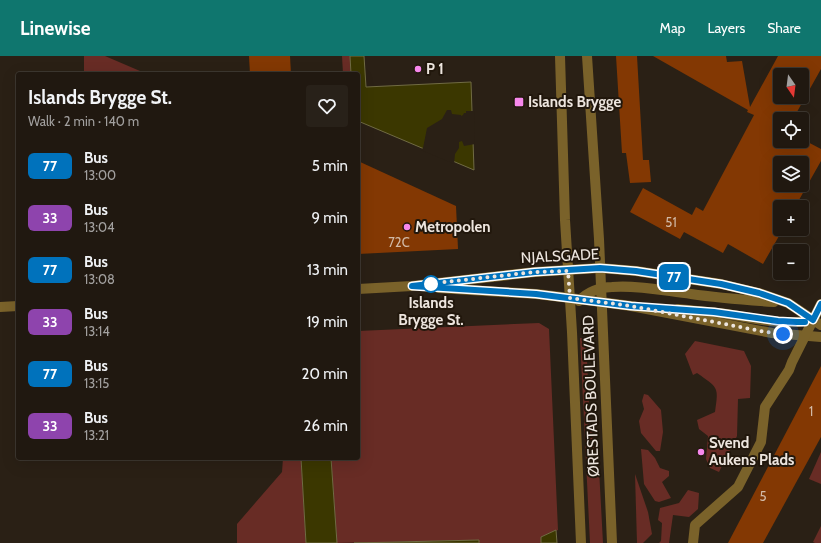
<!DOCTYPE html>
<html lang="en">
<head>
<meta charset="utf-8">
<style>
  body { margin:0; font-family:Cabin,sans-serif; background:#282119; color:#f1f3f6; height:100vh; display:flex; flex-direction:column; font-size:15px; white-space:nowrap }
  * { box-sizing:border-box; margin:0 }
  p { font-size:13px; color:#a2a09f }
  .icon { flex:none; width:22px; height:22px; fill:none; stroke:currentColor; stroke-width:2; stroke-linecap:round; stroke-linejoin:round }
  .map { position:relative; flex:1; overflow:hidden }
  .panel { position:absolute; left:16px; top:16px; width:344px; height:388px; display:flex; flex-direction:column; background:#201810; border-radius:4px; box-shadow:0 4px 16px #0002,0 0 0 1px #3d3730 }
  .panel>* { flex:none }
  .badge { padding:0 8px; border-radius:6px; font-size:14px; line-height:26px }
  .needle { width:26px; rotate:166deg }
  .tools { position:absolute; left:773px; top:12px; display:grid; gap:8px }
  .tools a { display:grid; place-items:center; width:36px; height:36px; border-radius:4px; background:#201810; box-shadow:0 4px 16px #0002,0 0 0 1px #3d3730; font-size:20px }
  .you { position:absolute; width:20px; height:20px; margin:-10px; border:3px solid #fff; border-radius:50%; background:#1a73e8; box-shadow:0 0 0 6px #1a73e833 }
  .map>.badge { position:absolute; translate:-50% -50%; box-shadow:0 0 0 2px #fff }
  .round { display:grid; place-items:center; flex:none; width:42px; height:42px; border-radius:4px; background:#282119 }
  .summary { display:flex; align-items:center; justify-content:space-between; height:68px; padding:0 12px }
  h1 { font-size:19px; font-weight:800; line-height:30px }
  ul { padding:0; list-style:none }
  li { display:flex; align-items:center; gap:12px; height:52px; padding:0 12px }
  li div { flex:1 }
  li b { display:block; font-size:15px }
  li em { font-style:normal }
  li .badge { min-width:44px; font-weight:700; text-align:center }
  header { display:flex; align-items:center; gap:24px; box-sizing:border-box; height:56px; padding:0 20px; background:#0f766e; color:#fff }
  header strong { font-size:19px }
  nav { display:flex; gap:22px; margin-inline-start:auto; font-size:14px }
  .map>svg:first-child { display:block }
  .green { fill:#682c25 }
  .water { fill:#3b3700; stroke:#706b43 }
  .pier { fill:#2a2015 }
  .building { fill:#833803; fill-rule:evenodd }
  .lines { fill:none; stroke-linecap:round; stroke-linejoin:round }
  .minor { stroke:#7a622a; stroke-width:10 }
  .line-casing { stroke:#fff; stroke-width:9 }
  .line { stroke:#0072bc; stroke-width:6 }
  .walk { stroke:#ede5de; stroke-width:4; stroke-dasharray:0 7.2 }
  .poi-dot { fill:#f788ec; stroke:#21170c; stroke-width:1.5 }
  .stop-dot { fill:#fff; stroke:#0072bc; stroke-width:2 }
  .labels { text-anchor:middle; stroke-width:4; stroke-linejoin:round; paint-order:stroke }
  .number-label { font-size:13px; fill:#d2baa7 }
  .poi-label { font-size:15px; font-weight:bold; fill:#ede5de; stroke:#21170c; text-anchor:start }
  .street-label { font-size:15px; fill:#ede5de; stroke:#21170c }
  .stop-label { font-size:15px; font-weight:bold; fill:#ede5de; stroke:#21170c }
</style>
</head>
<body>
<header>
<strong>Linewise</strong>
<nav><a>Map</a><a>Layers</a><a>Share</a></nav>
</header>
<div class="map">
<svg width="821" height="487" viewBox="0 0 821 487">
  <rect width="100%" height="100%" fill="#2a2015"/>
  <g class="green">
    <path d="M84,0H105L147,18H84Z"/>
    <path d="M342,0H350L351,18H343Z"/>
    <path d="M539,267L549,273L558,474L541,481V487H479V484L337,487L331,402H358V275Z"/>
    <path d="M580,282H586L590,368L598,394L603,487H590Z"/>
    <path d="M695,285L744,295L751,310L750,342L738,343L737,380L719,416L710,412L706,403L708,380L699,373L697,364L715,356C719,330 718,332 697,317L693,319L685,298Z"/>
    <path d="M644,338L648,339L661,354L663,376L660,395H656L641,377L639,365L644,353L642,345Z"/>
    <path d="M641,393L648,394L655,402L660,412L669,415V420L662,426L671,442L659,446L655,445L644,428Z"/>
    <path d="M821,396V428L809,423Z"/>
    <path d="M283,402H301L306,487H237V468L282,416Z"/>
    <path d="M635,418L648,456L652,478L643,487H637Z"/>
    <path d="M688,434L699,437L698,453L689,461L673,459L669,487H659L661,485L662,467L658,464L660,452L679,447Z"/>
    <path d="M821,470V487H815L813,486Z"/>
  </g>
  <g class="water">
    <path d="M350,0H364L366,31L471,26L474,114L358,65V18H351Z"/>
    <path d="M301,402H331L337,487H306Z"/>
    <path d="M556,474L557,487H541V481Z"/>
    <path d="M479,484V487H354Z"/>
  </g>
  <path class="pier" d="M447,54H451L452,58L461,59V60L463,59L464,57H466V55H474L475,88L464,90L462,85L459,86V92L455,98L454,108L421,94L423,92L427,72L442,63Z"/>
  <g class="building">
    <path d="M249,0H290L291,18H250Z"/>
    <path d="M616,0H637L643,104H649L651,126L630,127L626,97H622Z"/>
    <path d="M653,0H726L727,6L742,5L750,51L778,0H821V13L793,63H780V85H802V83L821,93V105L795,151H780V173H783L763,208L728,188L723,197L684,176L680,183L630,156L643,132L692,159L696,151L703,155L754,59L747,56L748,54ZM780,19H802V41H780ZM780,107H802V129H780Z"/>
    <path d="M358,105L456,150L458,193L358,198Z"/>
    <path d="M821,310V381L763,487H728Z"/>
  </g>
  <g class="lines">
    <g class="minor">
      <path d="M560,0L565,164L572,276L581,487"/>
      <path d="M587,0L599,183L612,487"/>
      <path d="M439,232L536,238L570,242L631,250L772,277L821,281"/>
      <path d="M358,233L412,230L535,216L600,212L636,215L721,228L759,237L788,247L821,269"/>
      <path d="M579,245C587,236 600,231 612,231C638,229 665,235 691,238C719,242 746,244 774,246"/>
      <path d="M0,251L18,250"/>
      <path d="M678,253C694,255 711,256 727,258C752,262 788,271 813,263"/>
      <path d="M693,487L695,469L738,431L761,386L765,351L789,314L792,306L821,248"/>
    </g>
  </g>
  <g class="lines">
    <defs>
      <path id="line" d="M805,266H797L778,265L714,256L631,250L536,238L412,230L535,216L600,212L636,215L721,228L759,237L788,247L813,264L821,248"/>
    </defs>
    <use href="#line" class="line-casing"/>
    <use href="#line" class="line"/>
    <path class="walk" d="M431,228H427L535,216L568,215L570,242L631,250L766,276L783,278"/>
  </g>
  <g class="poi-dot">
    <circle cx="418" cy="13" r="4"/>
    <rect x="514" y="41" width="10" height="10" rx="2"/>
    <circle cx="407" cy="171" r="4"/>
    <circle cx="701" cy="396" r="4"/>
  </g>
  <circle class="stop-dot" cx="431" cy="228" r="8"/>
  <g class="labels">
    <g class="number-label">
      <text x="671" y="171">51</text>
      <text x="399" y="191">72C</text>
      <text x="811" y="360">1</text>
      <text x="763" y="445">5</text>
    </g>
    <g class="poi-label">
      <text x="426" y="18">P 1</text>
      <text x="528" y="51">Islands Brygge</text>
      <text x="415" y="176">Metropolen</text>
      <text x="709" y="392">Svend<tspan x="709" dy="17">Aukens Plads</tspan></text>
    </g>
    <g class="street-label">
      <text transform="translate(560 200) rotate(-3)" y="5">NJALSGADE</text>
      <text transform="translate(591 340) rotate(-92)" y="5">ØRESTADS BOULEVARD</text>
    </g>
    <g class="stop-label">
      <text x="431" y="252">Islands<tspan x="431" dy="17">Brygge St.</tspan></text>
    </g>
  </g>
</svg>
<div class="tools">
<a><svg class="needle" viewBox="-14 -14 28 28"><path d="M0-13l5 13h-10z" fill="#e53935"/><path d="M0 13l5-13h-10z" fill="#a2a09f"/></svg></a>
<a><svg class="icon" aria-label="locate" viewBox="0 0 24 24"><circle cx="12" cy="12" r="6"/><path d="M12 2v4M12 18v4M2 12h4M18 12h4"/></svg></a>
<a><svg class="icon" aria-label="layers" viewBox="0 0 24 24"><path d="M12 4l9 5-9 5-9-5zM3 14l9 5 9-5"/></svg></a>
<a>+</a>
<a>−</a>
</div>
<div class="you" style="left:783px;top:278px"></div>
<b class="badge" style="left:674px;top:221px;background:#0072bc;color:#fff">77</b>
<section class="panel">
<div class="summary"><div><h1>Islands Brygge St.</h1><p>Walk · 2 min · 140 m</p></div><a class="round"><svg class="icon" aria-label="heart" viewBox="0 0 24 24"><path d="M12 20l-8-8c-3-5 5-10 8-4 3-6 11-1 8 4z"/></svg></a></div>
<ul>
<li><span class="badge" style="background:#0072bc;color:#fff">77</span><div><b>Bus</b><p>13:00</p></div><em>5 min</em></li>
<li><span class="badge" style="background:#8e44ad;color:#fff">33</span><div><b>Bus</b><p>13:04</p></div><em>9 min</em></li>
<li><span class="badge" style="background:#0072bc;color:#fff">77</span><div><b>Bus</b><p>13:08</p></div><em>13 min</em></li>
<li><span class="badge" style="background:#8e44ad;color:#fff">33</span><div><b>Bus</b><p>13:14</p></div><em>19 min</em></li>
<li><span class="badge" style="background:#0072bc;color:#fff">77</span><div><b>Bus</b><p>13:15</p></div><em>20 min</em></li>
<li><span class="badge" style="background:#8e44ad;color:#fff">33</span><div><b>Bus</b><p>13:21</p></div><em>26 min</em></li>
</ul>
</section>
</div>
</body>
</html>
